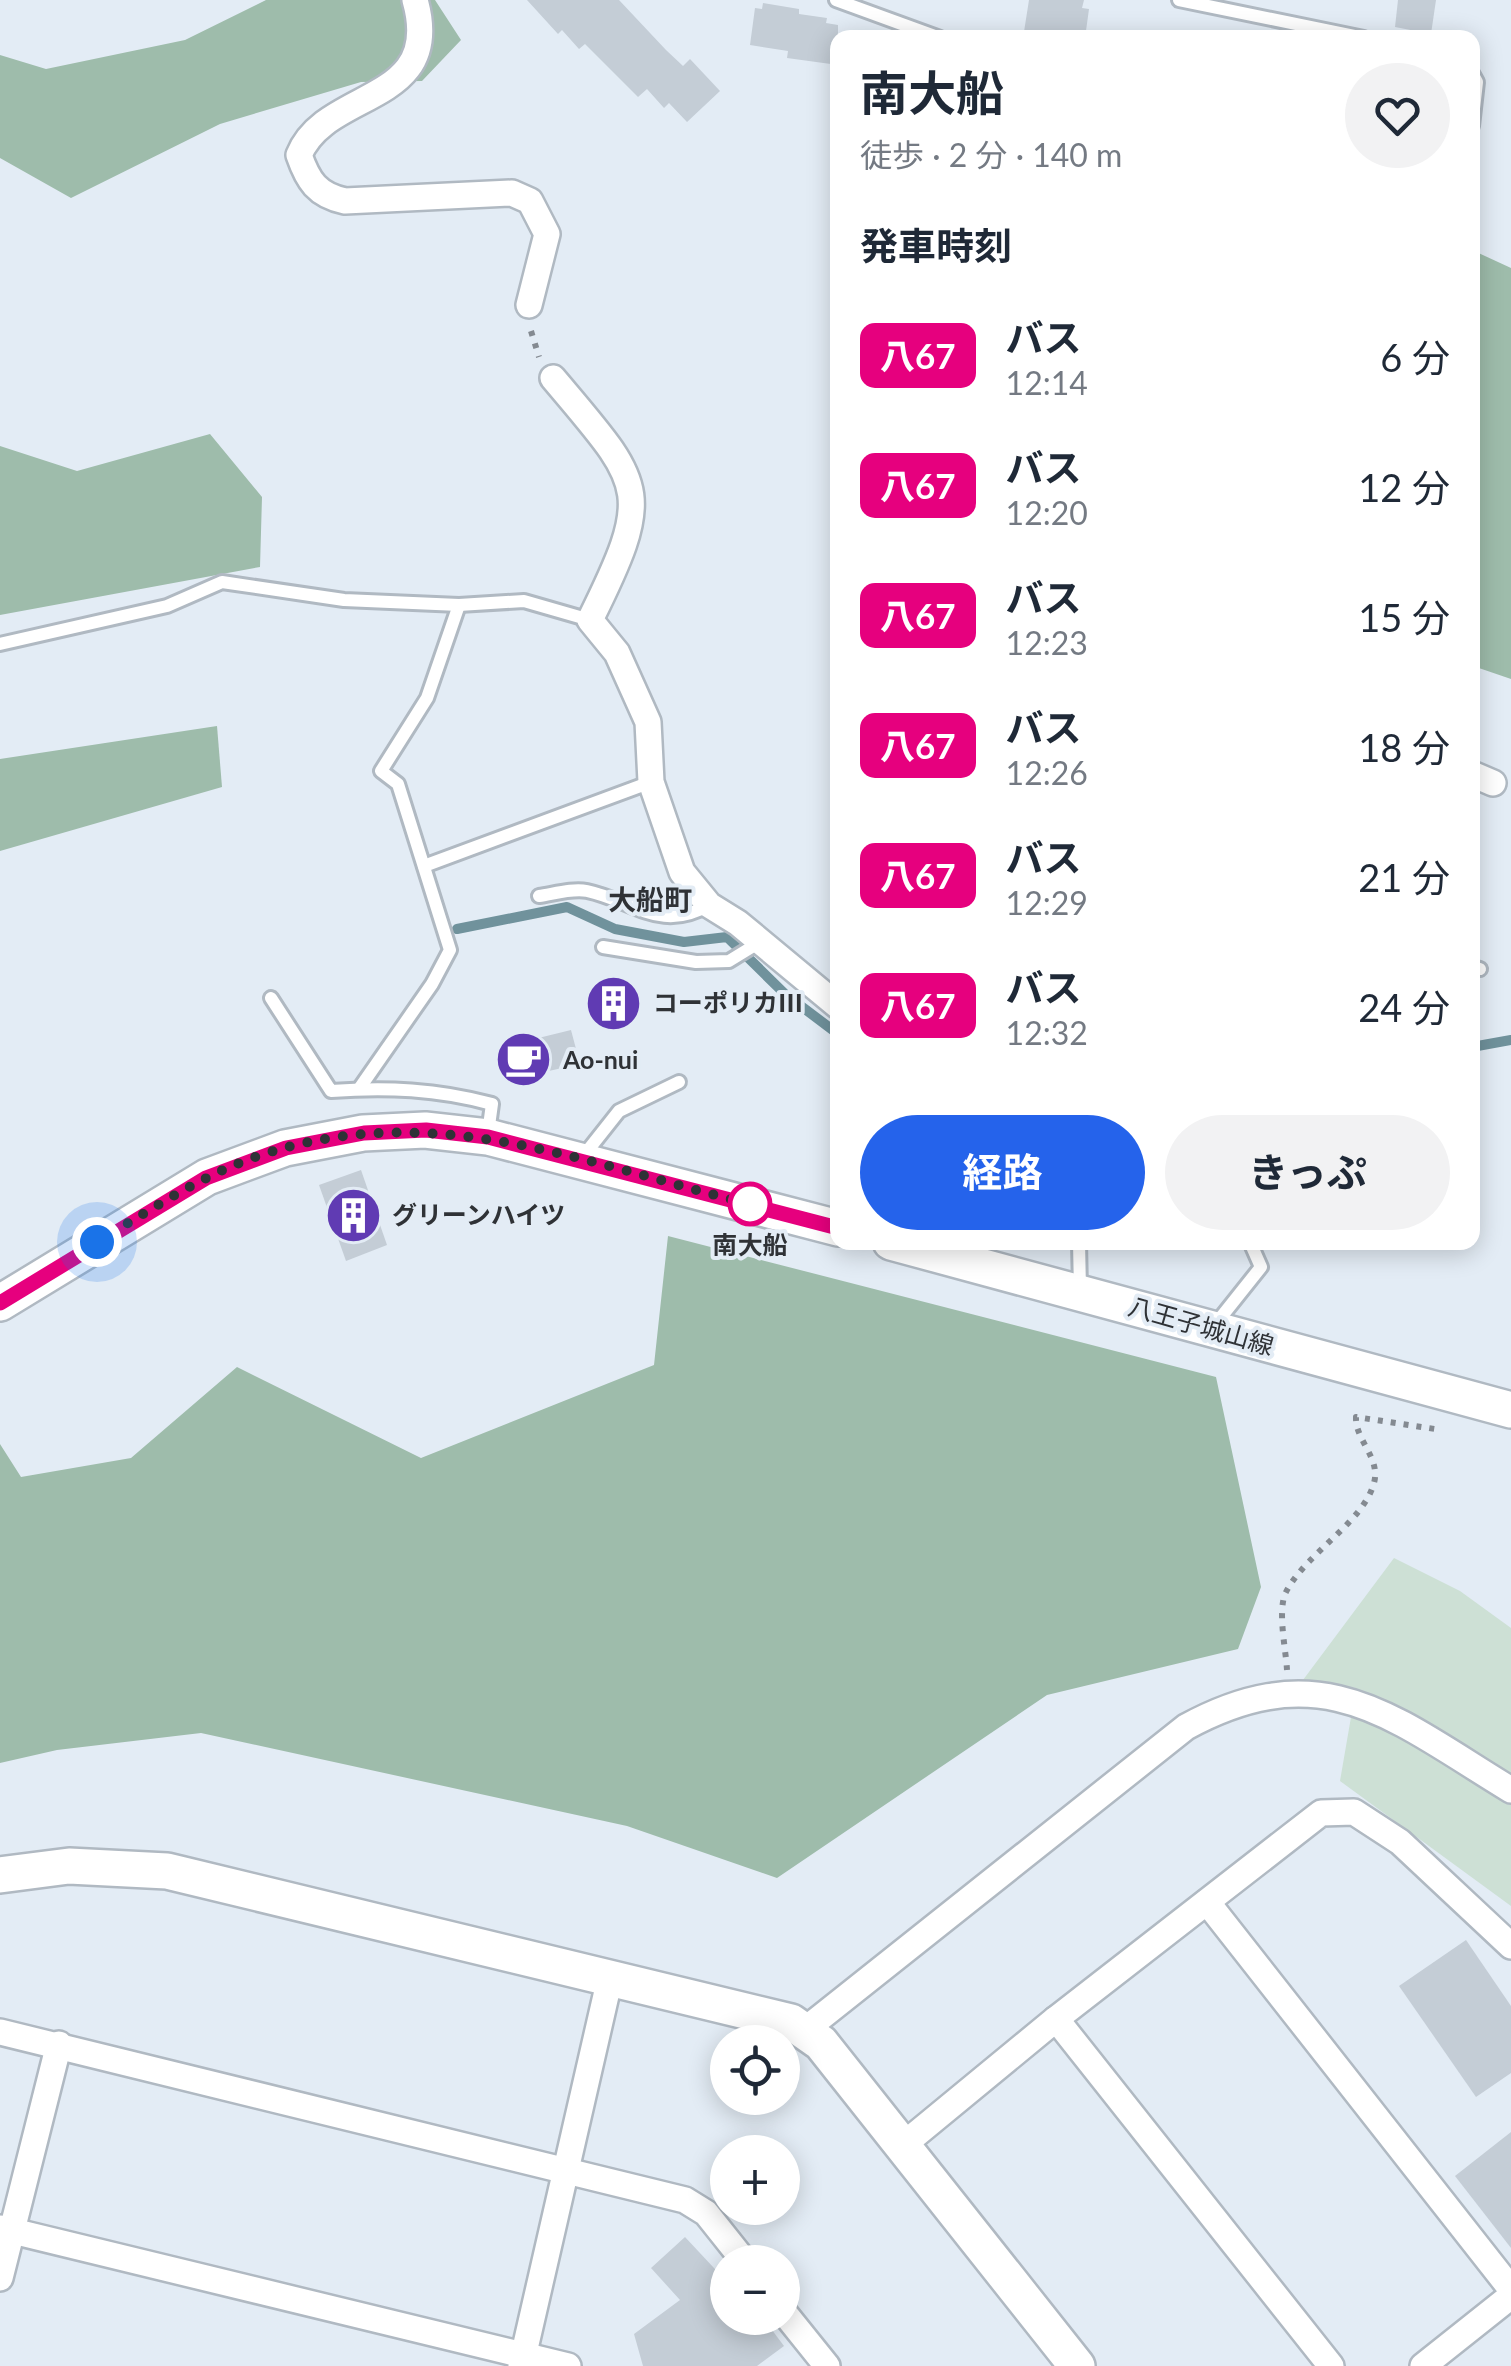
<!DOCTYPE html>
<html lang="ja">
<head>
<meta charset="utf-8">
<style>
  body { margin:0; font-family:Lato,"Noto Sans JP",sans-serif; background:#f2f2f3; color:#1f2937; height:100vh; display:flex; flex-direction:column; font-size:38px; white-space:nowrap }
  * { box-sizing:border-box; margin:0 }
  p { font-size:32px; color:#747a83 }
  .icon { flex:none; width:55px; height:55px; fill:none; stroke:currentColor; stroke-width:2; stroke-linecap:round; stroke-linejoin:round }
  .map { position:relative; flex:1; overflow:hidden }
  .panel { position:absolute; left:830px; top:30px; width:650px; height:1220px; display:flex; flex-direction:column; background:#fff; border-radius:20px; box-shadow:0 5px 25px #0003 }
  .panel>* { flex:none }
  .badge { padding:0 20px; border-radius:15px; font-size:35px; line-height:65px }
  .buttons { position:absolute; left:710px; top:2025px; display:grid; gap:20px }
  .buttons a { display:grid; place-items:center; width:90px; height:90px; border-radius:50%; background:#fff; box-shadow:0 5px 25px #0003; font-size:50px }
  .you { position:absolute; width:50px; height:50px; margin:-25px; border:8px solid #fff; border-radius:50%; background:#1a73e8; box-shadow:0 0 0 15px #1a73e833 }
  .map>.badge { position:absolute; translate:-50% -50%; box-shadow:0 0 0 5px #fff }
  h2 { padding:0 30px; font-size:38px; line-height:90px }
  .round { display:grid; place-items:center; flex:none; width:105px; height:105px; border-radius:52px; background:#f2f2f3 }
  .overview { display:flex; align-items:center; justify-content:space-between; height:170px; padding:0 30px }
  h1 { font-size:48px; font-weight:700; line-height:75px }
  .primary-button { display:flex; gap:20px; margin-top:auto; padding:20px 30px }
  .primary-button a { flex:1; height:115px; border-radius:60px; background:#2563eb; color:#fff; font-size:40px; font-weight:700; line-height:115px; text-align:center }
  .primary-button a+a { background:#f2f2f3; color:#1f2937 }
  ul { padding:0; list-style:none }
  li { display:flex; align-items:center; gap:30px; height:130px; padding:0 30px }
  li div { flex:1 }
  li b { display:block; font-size:38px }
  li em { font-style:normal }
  li .badge { min-width:110px; font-weight:700; text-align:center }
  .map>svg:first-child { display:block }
  .green { fill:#cde0d5 }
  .forest { fill:#9ebcab }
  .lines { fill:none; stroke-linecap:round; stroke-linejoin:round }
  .stream { stroke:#70929c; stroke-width:10 }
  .building { fill:#c4cdd6 }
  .lane-casing { stroke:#b0b9c2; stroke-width:18 }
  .street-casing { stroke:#b0b9c2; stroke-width:30 }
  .secondary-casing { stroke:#b0b9c2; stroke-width:40 }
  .path { stroke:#848a91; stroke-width:6; stroke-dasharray:5 8; stroke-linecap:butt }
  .lane { stroke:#fff; stroke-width:12 }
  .street { stroke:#fff; stroke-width:25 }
  .secondary { stroke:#fff; stroke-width:35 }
  .line-casing { stroke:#fff; stroke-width:22 }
  .line { stroke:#e6007e; stroke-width:15 }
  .walk { stroke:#2f3236; stroke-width:10; stroke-dasharray:0 18 }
  .stop-dot { fill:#fff; stroke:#e6007e; stroke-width:5 }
  .labels { text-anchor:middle; stroke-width:8; stroke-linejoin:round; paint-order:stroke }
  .poi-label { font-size:25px; font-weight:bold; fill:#2f3236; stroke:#e3ecf5; text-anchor:start }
  .stop-label { font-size:25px; font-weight:bold; fill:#2f3236; stroke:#e3ecf5 }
  .street-label { font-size:25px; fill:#2f3236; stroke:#e3ecf5 }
  .neighbourhood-label { font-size:28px; font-weight:bold; fill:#2f3236; stroke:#e3ecf5 }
</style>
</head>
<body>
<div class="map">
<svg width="1511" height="2366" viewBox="0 0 1511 2366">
  <rect width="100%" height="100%" fill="#e3ecf5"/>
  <path class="green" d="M1394,1558L1460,1591L1511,1628V1906L1340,1781L1356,1688L1303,1680Z"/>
  <g class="forest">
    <path d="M266,0H435L461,40L422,81L361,82L220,124L71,198L0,158V55L46,69L185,40Z"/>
    <path d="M1472,250L1511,268V679L1473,666Z"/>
    <path d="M210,434L262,497L260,567L0,615V446L77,471Z"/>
    <path d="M217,726L222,787L0,851V759Z"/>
    <path d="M668,1236L1216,1377L1261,1587L1238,1649L1047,1695L777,1878L627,1826L201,1733L57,1750L0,1763V1444L21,1477L131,1458L237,1367L421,1458L654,1365Z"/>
  </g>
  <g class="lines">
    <g class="stream">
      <path d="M457,929L567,907L615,929L684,942L727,937L785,994L838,1034"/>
      <path d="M1472,1047L1511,1040"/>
    </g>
  </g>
  <g class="building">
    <path d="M527,0H619L666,50L683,66L690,59L720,91L687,122L669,103L664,108L647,89L638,97L585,44L579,49L562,30L558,34Z"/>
    <path d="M1029,0H1084L1082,8L1089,9L1085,38H1023Z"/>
    <path d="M1398,0H1436L1431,34L1395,27Z"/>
    <path d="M763,3L799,9V14L827,18L826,23L838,25V65L787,58L788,51L750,45L755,8L762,9Z"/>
    <path d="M626,979L635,1018L602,1026L591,988Z"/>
    <path d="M571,1030L580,1064L522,1077L514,1044Z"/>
    <path d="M361,1170L387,1245L346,1261L319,1185Z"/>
    <path d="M1466,1940L1511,2006V2073L1476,2097L1399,1986Z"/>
    <path d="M1511,2132V2248L1455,2176Z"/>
    <path d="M685,2237L728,2283V2318H763L784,2346L757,2366H643L634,2334L680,2300L651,2268Z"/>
  </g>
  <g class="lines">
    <defs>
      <g id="lane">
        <path d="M836,0L940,38"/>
        <path d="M1179,0L1364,38"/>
        <path d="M1472,73L1477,82L1472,126"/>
        <path d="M0,644L167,606L222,582L344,600L459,605L524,601L590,620"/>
        <path d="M424,866L651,782"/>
        <path d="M539,896C553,894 573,888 587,891C634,901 660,933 709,905"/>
        <path d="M603,947L696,962L729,961L760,942"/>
        <path d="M1472,967L1480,969"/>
        <path d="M271,998L331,1091C386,1087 437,1089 492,1104L488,1133"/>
        <path d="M359,1089L432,984L450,950L398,784L381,771L427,698L459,605"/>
        <path d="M581,1159L619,1111L679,1082"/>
        <path d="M1079,1242L1080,1290"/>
        <path d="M1214,1326L1261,1267L1250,1242"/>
      </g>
      <g id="street">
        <path d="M415,0C445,106 326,88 299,155C308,181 317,195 345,201L512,193L530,201L547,234L529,305"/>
        <path d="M553,378C644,486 655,489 590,620L617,653L648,722L651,782L682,872L709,905L738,923L838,1006"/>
        <path d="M1472,774L1493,783"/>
        <path d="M1207,1902L1511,2289"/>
        <path d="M1056,2019L1331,2366"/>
        <path d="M806,2029L1186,1727C1324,1652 1394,1719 1511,1790"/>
        <path d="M0,2032L685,2200L706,2213L745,2262"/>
        <path d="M903,2145L1056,2019L1321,1813L1354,1812L1400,1842L1511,1946"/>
        <path d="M0,2228L568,2366"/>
        <path d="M0,2278L59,2044"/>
        <path d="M782,2310L827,2366"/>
        <path d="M521,2366L610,1978"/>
        <path d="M1423,2366L1511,2296"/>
      </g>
      <g id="secondary">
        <path d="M891,1242L1511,1410"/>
        <path d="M0,1303L207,1177L285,1148L363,1133L425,1130L488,1137L838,1228"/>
        <path d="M0,1875L69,1866L167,1871L791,2022L821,2043L1077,2366"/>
      </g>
    </defs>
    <use href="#lane" class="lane-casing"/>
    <use href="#street" class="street-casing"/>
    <use href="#secondary" class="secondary-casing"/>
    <g class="path">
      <path d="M531,331L539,357"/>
      <path d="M1287,1670C1286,1650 1277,1610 1286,1592C1306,1553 1363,1523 1374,1483C1381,1458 1355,1440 1356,1417L1435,1429L1438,1423"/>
    </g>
    <use href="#lane" class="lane"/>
    <use href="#street" class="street"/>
    <use href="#secondary" class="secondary"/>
  </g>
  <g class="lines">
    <defs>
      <path id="line" d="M0,1303L206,1178L286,1148L364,1133L426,1130L488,1137L838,1228"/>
    </defs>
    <use href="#line" class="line-casing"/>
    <use href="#line" class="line"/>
    <path class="walk" d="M97,1242C149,1211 200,1176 258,1156C432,1097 583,1163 750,1204"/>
  </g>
  <defs>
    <symbol id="building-disc" viewBox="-11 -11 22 22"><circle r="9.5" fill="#603bb3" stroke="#e3ecf5"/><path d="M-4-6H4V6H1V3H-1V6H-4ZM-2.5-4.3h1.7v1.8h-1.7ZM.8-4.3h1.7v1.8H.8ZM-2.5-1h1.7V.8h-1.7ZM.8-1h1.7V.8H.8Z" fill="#fff"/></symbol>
    <symbol id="cafe-disc" viewBox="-11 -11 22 22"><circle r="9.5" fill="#603bb3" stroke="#e3ecf5"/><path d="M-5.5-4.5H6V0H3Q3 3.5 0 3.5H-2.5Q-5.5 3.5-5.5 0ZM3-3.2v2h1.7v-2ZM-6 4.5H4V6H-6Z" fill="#fff"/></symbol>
  </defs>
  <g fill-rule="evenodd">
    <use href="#building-disc" x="582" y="972" width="63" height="63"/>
    <use href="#cafe-disc" x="492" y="1028" width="63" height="63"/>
    <use href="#building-disc" x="322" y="1184" width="63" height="63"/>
  </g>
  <circle class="stop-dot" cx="750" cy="1204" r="20"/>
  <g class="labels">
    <g class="poi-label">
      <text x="653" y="1012">コーポリカⅢ</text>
      <text x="563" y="1069">Ao-nui</text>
      <text x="392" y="1224">グリーンハイツ</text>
    </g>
    <g class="stop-label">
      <text x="750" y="1254">南大船</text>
    </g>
    <g class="street-label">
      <text transform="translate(1201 1326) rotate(16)" y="9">八王子城山線</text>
    </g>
    <g class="neighbourhood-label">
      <text x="650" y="910">大船町</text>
    </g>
  </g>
</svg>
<div class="buttons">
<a><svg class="icon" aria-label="locate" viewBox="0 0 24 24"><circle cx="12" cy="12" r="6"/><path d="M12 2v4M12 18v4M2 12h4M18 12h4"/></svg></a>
<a>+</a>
<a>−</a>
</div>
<div class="you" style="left:97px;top:1242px"></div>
<section class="panel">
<div class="overview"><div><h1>南大船</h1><p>徒歩 · 2 分 · 140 m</p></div><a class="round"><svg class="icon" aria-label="heart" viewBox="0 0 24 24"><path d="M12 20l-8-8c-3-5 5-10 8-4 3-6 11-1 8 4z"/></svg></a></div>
<h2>発車時刻</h2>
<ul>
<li><span class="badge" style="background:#e6007e;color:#fff">八67</span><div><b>バス</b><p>12:14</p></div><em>6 分</em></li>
<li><span class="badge" style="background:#e6007e;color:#fff">八67</span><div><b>バス</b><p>12:20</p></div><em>12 分</em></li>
<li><span class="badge" style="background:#e6007e;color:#fff">八67</span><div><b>バス</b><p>12:23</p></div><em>15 分</em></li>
<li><span class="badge" style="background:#e6007e;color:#fff">八67</span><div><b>バス</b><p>12:26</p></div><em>18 分</em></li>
<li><span class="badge" style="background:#e6007e;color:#fff">八67</span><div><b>バス</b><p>12:29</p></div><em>21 分</em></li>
<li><span class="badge" style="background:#e6007e;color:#fff">八67</span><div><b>バス</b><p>12:32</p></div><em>24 分</em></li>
</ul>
<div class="primary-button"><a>経路</a><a>きっぷ</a></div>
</section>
</div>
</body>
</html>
